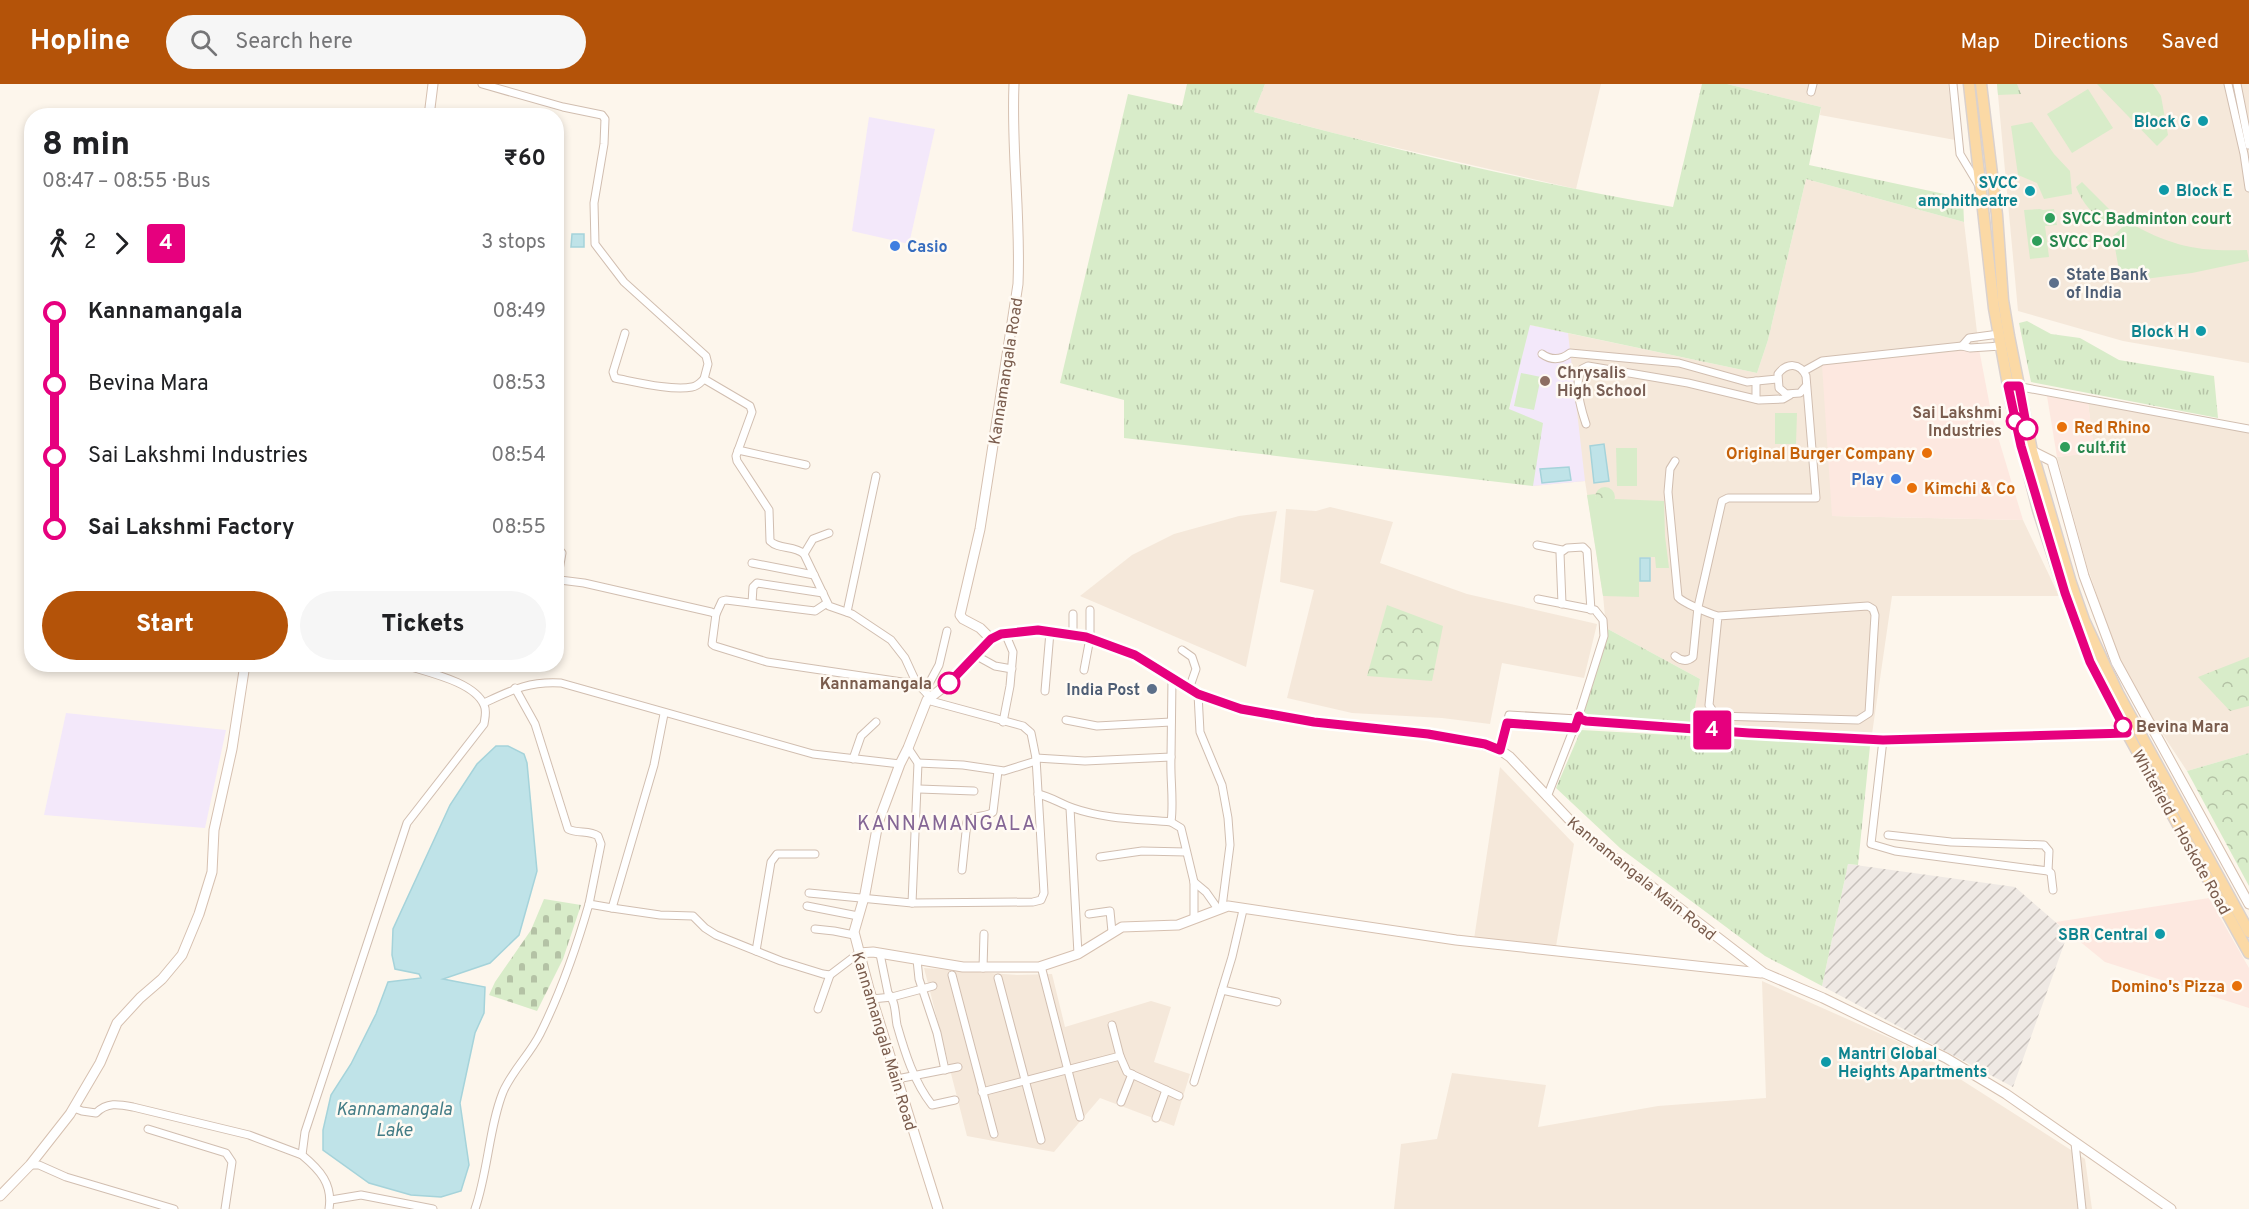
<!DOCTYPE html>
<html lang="en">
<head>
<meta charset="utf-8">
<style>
  body { margin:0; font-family:Overpass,sans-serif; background:#f6f6f6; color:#202124; height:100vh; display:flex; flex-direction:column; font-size:22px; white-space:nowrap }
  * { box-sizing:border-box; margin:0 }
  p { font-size:20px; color:#757577 }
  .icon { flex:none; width:33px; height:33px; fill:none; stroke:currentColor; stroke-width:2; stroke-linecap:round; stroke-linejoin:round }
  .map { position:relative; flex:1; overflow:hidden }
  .sheet { position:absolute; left:24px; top:24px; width:540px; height:564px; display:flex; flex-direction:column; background:#fff; border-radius:24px; box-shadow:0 3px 9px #0003 }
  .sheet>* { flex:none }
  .badge { padding:0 12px; border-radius:4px; font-size:21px; line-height:39px }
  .map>.badge { position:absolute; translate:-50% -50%; box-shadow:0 0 0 3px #fff }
  .legs { display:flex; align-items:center; gap:9px; height:66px; padding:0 18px; font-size:20px }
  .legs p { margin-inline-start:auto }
  .head { display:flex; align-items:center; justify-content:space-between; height:102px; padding:0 18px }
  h1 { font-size:33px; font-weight:800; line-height:45px }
  .action { display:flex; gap:12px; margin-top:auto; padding:12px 18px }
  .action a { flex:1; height:69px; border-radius:36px; background:#b45309; color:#fff; font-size:24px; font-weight:800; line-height:69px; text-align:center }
  .action a+a { background:#f6f6f6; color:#202124 }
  ul { padding:0 18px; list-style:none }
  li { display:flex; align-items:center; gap:21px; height:72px; font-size:22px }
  li i { display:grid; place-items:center; width:9px; height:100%; margin:0 8px; background:currentColor }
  li i::after { content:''; width:15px; height:15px; margin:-8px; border:4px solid; border-radius:50%; background:#fff }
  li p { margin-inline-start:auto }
  li:first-child i { background:linear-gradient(#0000 50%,currentColor 0) }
  li:last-child i { background:linear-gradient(currentColor 50%,#0000 0) }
  header { display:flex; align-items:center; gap:36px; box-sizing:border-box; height:84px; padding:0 30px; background:#b45309; color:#fff }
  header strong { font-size:28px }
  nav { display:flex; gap:33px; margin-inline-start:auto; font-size:21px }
  .search { width:420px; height:54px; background:#f6f6f6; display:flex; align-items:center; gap:15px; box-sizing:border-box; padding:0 21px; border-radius:33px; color:#757577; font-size:22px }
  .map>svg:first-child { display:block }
  .residential { fill:#f5e8da }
  .commercial { fill:#fde8e0 }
  .industrial { fill:url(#industrial-furrows) }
  .education { fill:#f3e8fa }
  .grass { fill:url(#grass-tufts) }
  .cemetery { fill:url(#cemetery-stones) }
  .park { fill:url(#park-crowns) }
  .garden { fill:#d8ecc9 }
  .water { fill:#bfe3e8; stroke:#a5d3da; stroke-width:1.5 }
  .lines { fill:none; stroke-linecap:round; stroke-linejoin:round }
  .street-casing { stroke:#d1beb0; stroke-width:9 }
  .secondary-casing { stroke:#d6c0b0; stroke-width:11 }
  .primary-casing { stroke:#dad1cd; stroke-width:13 }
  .street { stroke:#fff; stroke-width:7 }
  .secondary { stroke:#fff; stroke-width:9 }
  .primary { stroke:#fbd9a5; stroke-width:10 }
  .line-1-casing { stroke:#fff; stroke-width:14 }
  .line-1 { stroke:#e6007e; stroke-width:9 }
  .culture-dot { fill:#0f9aa8; stroke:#fffaf3; stroke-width:2 }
  .leisure-dot { fill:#2e9e5b; stroke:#fffaf3; stroke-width:2 }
  .shop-dot { fill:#3f7fe0; stroke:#fffaf3; stroke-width:2 }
  .service-dot { fill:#5c6f8a; stroke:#fffaf3; stroke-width:2 }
  .education-dot { fill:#8d6e63; stroke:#fffaf3; stroke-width:2 }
  .stop-1-dot { fill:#fff; stroke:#e6007e; stroke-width:3 }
  .food-dot { fill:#e8710a; stroke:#fffaf3; stroke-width:2 }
  .labels { text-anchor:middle; stroke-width:5; stroke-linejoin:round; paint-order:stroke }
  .culture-label { font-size:16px; font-weight:bold; fill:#0d838f; stroke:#fffaf3; text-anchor:end }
  .leisure-label { font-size:16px; font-weight:bold; fill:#27864d; stroke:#fffaf3; text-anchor:start }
  .shop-label { font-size:16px; font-weight:bold; fill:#366cbe; stroke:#fffaf3; text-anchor:start }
  .service-label { font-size:16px; font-weight:bold; fill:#4e5e75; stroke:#fffaf3; text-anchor:start }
  .street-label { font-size:16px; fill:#7a5c4d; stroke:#fffaf3 }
  .education-label { font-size:16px; font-weight:bold; fill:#785e54; stroke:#fffaf3; text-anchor:start }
  .stop-label { font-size:16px; font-weight:bold; fill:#7a5c4d; stroke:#fffaf3; text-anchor:end }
  .food-label { font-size:16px; font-weight:bold; fill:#c56008; stroke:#fffaf3; text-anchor:start }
  .water-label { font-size:18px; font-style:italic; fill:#437c86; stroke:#fffaf3 }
  .quarter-label { font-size:20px; letter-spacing:1.5px; fill:#846695; stroke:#fffaf3 }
</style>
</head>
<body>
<header>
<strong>Hopline</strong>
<div class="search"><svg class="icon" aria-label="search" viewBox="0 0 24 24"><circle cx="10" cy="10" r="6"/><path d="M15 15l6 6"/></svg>Search here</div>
<nav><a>Map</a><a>Directions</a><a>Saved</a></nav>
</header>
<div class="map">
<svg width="2249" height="1125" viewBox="0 0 2249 1125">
  <defs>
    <pattern id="industrial-furrows" width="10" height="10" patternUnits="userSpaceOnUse" patternTransform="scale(1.5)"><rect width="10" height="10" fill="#efe9e4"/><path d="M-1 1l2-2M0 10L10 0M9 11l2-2" fill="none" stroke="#c7c0bb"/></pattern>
    <pattern id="grass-tufts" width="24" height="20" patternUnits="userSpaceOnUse" patternTransform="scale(1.5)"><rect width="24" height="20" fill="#d8ecc9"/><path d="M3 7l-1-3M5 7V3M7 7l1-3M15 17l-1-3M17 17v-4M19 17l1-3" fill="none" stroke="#b4c2a5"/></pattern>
    <pattern id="cemetery-stones" width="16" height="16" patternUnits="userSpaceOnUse" patternTransform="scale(1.5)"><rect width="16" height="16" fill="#d8ecc9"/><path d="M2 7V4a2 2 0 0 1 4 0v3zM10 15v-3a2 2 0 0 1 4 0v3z" fill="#b4c2a5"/></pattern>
    <pattern id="park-crowns" width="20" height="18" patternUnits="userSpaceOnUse" patternTransform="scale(1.5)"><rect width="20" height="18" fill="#d8ecc9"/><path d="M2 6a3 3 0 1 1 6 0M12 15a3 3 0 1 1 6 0" fill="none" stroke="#b4c2a5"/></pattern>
  </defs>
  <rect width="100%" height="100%" fill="#fdf6ec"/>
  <g class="residential">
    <path d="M1265,0H1601L1576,105L1345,52L1254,28Z"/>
    <path d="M1727,0H1948L1955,56L1820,31L1821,23Z"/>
    <path d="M1997,0H2249V279L2123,257L2018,227Z"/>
    <path d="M1806,95L1964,138L1979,265L1832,432L2023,436L2059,512H1892L1872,650L1692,641L1700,595L1606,544L1603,511L1585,397L1533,402L1543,339L1529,241L1757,289L1768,256Z"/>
    <path d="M2088,319L2249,349V669L2187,687L2125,593L2087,482L2057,373L2094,368Z"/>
    <path d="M1330,423L1393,438L1380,479L1467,510L1597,540L1584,594L1502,579L1490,640L1442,634L1352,629L1287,614L1314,506L1280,498L1286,425L1316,427Z"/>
    <path d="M1277,427L1246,583L1080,512L1132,471L1174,450L1239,432Z"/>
    <path d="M1500,683L1574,760L1556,862L1474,855Z"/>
    <path d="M924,884L1017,891L1052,890L1065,943L1151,917L1171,923L1154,978L1190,990L1174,1042L1100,1014L1054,1068L967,1052Z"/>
    <path d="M1762,897L1910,963L2085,1075L2092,1125H1394L1401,1060L1437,1055L1452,989L1546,1001L1538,1043L1658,1022L1766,1014Z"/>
  </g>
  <g class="commercial">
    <path d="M1979,265L1992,333L2023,436L1832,432L1822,281Z"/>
    <path d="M2047,312L2088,319L2095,369L2057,373Z"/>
    <path d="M2209,814L2249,884V924L2105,878L2056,838Z"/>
  </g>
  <path class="industrial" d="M1848,780L2015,803L2068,849L2013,1003L1822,902Z"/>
  <g class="education">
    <path d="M869,33L935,45L909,160L852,147Z"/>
    <path d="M1529,241L1568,249L1585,397L1532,402L1509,326Z"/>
    <path d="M66,629L226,646L205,744L44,731Z"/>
  </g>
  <g class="grass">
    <path d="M1187,0H1265L1254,28C1392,65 1532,99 1673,123L1702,0H1727L1821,23L1809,81L1963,114L1964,138L1806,95L1768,256L1757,289L1530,241L1509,325L1543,339L1533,402L1124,354V316L1060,299L1128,10L1182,22Z"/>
    <path d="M1997,0H2017L2021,10L1998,11Z"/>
    <path d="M2082,98L2117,133L2107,139C2092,130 2083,120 2076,103Z"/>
    <path d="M2027,237L2051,250L2080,254L2119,276L2214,292L2218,334L2031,298L2019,239Z"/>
    <path d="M1606,544L1700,595L1692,641L1583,632Z"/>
    <path d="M1581,646L1870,662L1858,781L1848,780L1822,902L1765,872L1620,764L1556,704Z"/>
  </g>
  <path class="cemetery" d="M544,815L581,821L563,875L537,927L489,911L495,898L531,846Z"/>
  <g class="park">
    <circle cx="1605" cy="413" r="10"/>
    <path d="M1387,521L1443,542L1432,597L1367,592Z"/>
    <path d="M2249,573V622L2230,627L2198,593Z"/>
    <path d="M2249,669V802L2187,687Z"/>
  </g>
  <g class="garden">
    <path d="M2097,0H2153L2161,12L2168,51L2157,62Z"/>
    <path d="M2088,5L2113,44L2072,69L2047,30Z"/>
    <path d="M2032,38L2054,70L2070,87L2072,110L2044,115L2037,99L2018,91L2011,42Z"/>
    <path d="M2040,125L2043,126L2054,125L2057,141L2045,142L2049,173L2030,175L2024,126Z"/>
    <path d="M2128,138C2171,162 2198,168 2247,166L2249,177L2192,189L2121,198L2113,152Z"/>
    <path d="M1521,289L1541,293L1534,326L1514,322Z"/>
    <path d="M1775,329H1797L1796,360H1775Z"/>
    <path d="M1616,364H1637V402H1617Z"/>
    <path d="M1595,410L1596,417L1604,422L1610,421L1615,415L1664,417L1665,452L1669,484H1656L1655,473H1639V513L1603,512L1587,411Z"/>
  </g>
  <g class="water">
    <path d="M572,150H584V163H571Z"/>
    <path d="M1604,360L1609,397L1594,399L1590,362Z"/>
    <path d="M1569,383L1571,396L1542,399L1540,385Z"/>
    <rect x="1640" y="474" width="10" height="23"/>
    <path d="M496,662H508L524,670L527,679L537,787L519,851L490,879L443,895L485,903L484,929L475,949L460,1019L469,1081L461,1107L441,1113L411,1111L369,1099L323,1066V1046L331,1011L351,980L376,930L388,898L421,894L419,890L395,885L392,871L393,845L450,721L477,680Z"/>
  </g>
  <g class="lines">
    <defs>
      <g id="street">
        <path d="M482,0L563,23L602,31L605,35L604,60L594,119L595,160L624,198L706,272L708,280L704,295L750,322L752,328L736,372L737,377L769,426L770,457C779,466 794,461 804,470L829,522L852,530L891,556L905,574L916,598L930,613"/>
        <path d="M1953,0L1960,70L1978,100"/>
        <path d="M2228,0L2244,70L2249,104"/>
        <path d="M2237,0L2249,61"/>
        <path d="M1811,8L1813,0"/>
        <path d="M625,249L613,288L615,294C636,298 672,307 692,303C698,302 700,299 704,295"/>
        <path d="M1999,250L1969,254L1962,262L1970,264L2001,262"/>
        <path d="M1542,270C1552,277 1561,276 1570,269L1679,279L1747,298L1777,295"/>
        <path d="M1804,287L1822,277L1962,262"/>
        <path d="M2016,302L2249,345"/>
        <path d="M1756,315V297"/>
        <path d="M1586,340C1581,325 1573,299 1582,285L1588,282L1688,299L1759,316L1783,315L1790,311"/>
        <path d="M738,366L806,381"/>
        <path d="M1675,377L1670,385L1668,408L1678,513C1683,519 1708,529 1718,532L1709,621L1716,632L1858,636L1869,629L1875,531L1873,525L1868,522L1718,532"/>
        <path d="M1537,461L1562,466"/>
        <path d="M556,462L562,469L558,492L560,496L584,499L711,528L716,530L712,560L715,562L767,578L902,598H916"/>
        <path d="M804,470L813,455L829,449"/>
        <path d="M752,479L814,491"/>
        <path d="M1538,515L1595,526L1603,536L1604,552L1579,631L1582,637L1748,649L1883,656L2127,649"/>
        <path d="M752,519L753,503L757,499L823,509"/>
        <path d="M1562,520L1560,469L1567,464L1583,463L1587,467L1591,526"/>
        <path d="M847,528L876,392"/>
        <path d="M716,530L722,517L726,516L815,527L827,519"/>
        <path d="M1073,530V551"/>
        <path d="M1182,566L1192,573L1196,585L1189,605"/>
        <path d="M975,571L995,582L1012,585"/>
        <path d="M1675,572C1681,577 1687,578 1693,573L1698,523L1722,417L1728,414H1816L1806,292C1800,279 1787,278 1778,290L1779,304L1786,310L1800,309L1806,302"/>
        <path d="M1084,586L1090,554V526"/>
        <path d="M515,604L535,640L568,745C578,750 589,746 598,752L601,760L589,820"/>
        <path d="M925,607L939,581L947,547"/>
        <path d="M1045,607L1050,548"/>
        <path d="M1198,610L1200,648L1222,701L1228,734L1230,761L1222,823"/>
        <path d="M484,619C512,606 529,597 561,599L813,670L900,680"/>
        <path d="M1066,636L1097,642L1171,638"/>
        <path d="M1003,638L1010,602L1013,568L1005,549"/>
        <path d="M1507,639L1574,644"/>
        <path d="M1883,656L1871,760L1895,767L2048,787L2051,789L2053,806"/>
        <path d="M908,664L918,679L912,819"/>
        <path d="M1500,666L1509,631L1577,635"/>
        <path d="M1171,673C1170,695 1174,717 1171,738"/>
        <path d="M1036,674L1085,677L1171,673L1172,595"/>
        <path d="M853,675L861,652L876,638"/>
        <path d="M918,679L963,681L1004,687L1036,677"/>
        <path d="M919,705L974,707"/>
        <path d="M1038,710C1051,713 1061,720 1073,724C1104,735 1138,735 1171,738L1181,744L1194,798V835"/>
        <path d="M1547,713L1579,631"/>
        <path d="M1070,724L1078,870"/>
        <path d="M1888,751L1951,758L2044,761L2049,767L2048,787"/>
        <path d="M1100,773L1142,767L1186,768"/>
        <path d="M962,786L967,738C974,730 986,734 993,728L998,687"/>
        <path d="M1194,798L1206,808L1218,825"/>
        <path d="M809,809L912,819L1033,818L1041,816L1044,809L1036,674L1031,649L1023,642L927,616"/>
        <path d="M807,822L858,832"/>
        <path d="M612,824L660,831L693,832L705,844L716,851L781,877L823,890L830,891L859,869"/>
        <path d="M1089,830L1110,827L1112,848"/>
        <path d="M815,845L834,847L854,851"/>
        <path d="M756,867L771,778L777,770H815"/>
        <path d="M880,870L888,909C896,917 895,931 897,941C905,969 914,998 932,1021L955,1016"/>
        <path d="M917,876L919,895L937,949L945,986"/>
        <path d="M1041,882L1080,1033"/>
        <path d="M983,884L984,850"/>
        <path d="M952,891L994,1050"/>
        <path d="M998,894L1041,1056"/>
        <path d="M1222,906L1277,918"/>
        <path d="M872,915L892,913L933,902"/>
        <path d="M818,925L830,891"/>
        <path d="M1112,941L1120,972L1127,988L1179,1012"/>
        <path d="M897,995L958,983"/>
        <path d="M1194,998L1232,873L1243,826"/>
        <path d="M982,1008L1120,972"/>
        <path d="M1121,1018L1132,990"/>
        <path d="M74,1024L82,1027L96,1029C107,1018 118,1020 133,1023L249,1051L302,1071"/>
        <path d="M1156,1034L1166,1006"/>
        <path d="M148,1045L226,1069L232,1078L225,1125"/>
        <path d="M2075,1059L2082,1125"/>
        <path d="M30,1081H39L66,1093L174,1125"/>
        <path d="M331,1116L361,1111L433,1125"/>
        <path d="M329,1125C333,1100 320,1086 302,1071L305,1048L407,739L484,640C485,633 487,627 484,621C474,597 425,588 402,580"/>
        <path d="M475,1125C488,1088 489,1043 503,1008C512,987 530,970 540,950C561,908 576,865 589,820L612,824L654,681L664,630"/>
      </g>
      <g id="secondary">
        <path d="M429,32L433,0"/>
        <path d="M2032,367L2052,377L2084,492L2116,578L2249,820"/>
        <path d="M991,555L980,544L963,535L960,531L980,445L1018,200C1021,133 1011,67 1014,0"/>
        <path d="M859,869L873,868L963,883H1039L1078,870L1122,843L1178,841L1228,822L1456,856L1761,889"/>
        <path d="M0,1112L30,1081L70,1030L100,979L117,939L140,914L162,895L182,871L199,830L212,788L214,746L232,665L245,580"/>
        <path d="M938,1125L869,905L854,848L865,810L878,739L900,680L908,664L927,616L949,599L991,555L1001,550L1038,546L1086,553L1135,571L1198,610L1241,625L1314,637L1428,650L1470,657L1500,666L1510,673L1581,748L1764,889L1823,914L1946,974L2006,1010L2171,1125"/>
      </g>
      <g id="primary">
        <path d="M1969,0L1994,224L2012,323L2038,426L2065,509L2090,578L2127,649L2249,869"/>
        <path d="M1981,0L1997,131L2003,216L2009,252L2032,367L2071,499L2084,536L2118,609L2249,848"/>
      </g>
    </defs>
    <use href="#street" class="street-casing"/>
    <use href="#secondary" class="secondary-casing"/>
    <use href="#primary" class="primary-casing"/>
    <use href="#street" class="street"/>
    <use href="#secondary" class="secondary"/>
    <use href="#primary" class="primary"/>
  </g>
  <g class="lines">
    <defs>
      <path id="line-1" d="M949,599L991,555L1001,550L1038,546L1086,553L1135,571L1198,610L1241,625L1314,638L1428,650L1485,660L1500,666L1507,639L1575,644L1579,632L1580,635L1586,637L1749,649L1883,656L2127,649L2090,578L2065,509L2021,362L2008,302H2019L2027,345"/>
    </defs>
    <use href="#line-1" class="line-1-casing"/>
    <use href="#line-1" class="line-1"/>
  </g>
  <g class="culture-dot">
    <circle cx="2203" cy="37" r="6"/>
    <circle cx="2164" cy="106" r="6"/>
    <circle cx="2030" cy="107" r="6"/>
    <circle cx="2201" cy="247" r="6"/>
    <circle cx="2160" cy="850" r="6"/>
    <circle cx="1826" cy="978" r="6"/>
  </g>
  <g class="leisure-dot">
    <circle cx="2050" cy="134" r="6"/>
    <circle cx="2037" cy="157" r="6"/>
    <circle cx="2065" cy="363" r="6"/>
  </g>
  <g class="shop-dot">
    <circle cx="895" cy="162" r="6"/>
    <circle cx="1896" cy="395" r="6"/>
  </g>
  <g class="service-dot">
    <circle cx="2054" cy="199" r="6"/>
    <circle cx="1152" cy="605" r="6"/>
  </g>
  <circle class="education-dot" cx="1545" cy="297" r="6"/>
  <g class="stop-1-dot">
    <circle cx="2015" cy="337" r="8"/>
    <circle cx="2027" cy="345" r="10"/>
    <circle cx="949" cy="599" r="10"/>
    <circle cx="2123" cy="642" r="8"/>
  </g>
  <g class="food-dot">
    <circle cx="2062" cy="343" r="6"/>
    <circle cx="1927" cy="369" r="6"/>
    <circle cx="1912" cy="404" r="6"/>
    <circle cx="2237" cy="902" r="6"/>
  </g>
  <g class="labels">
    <g class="culture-label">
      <text x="2191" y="43">Block G</text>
      <text x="2018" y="104">SVCC<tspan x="2018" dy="18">amphitheatre</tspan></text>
      <text x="2176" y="112" text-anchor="start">Block E</text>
      <text x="2189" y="253">Block H</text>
      <text x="2148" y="856">SBR Central</text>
      <text x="1838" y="975" text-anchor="start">Mantri Global<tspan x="1838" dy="18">Heights Apartments</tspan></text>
    </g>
    <g class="leisure-label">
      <text x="2062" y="140">SVCC Badminton court</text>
      <text x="2049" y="163">SVCC Pool</text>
      <text x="2077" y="369">cult.fit</text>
    </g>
    <g class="shop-label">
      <text x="907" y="168">Casio</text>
      <text x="1884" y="401" text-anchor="end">Play</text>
    </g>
    <g class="service-label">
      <text x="2066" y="196">State Bank<tspan x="2066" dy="18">of India</tspan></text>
      <text x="1140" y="611" text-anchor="end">India Post</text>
    </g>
    <g class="street-label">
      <text transform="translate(1005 287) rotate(-81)" y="6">Kannamangala Road</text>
      <text transform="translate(2182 748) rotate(61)" y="6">Whitefield - Hoskote Road</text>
      <text transform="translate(1642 794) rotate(39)" y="6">Kannamangala Main Road</text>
      <text transform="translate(885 957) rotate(73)" y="6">Kannamangala Main Road</text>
    </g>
    <g class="education-label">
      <text x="1557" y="294">Chrysalis<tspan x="1557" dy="18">High School</tspan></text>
    </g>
    <g class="stop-label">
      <text x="2002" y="334">Sai Lakshmi<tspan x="2002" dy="18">Industries</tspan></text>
      <text x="932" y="605">Kannamangala</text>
      <text x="2136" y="648" text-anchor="start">Bevina Mara</text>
    </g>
    <g class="food-label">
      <text x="2074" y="349">Red Rhino</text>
      <text x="1915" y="375" text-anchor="end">Original Burger Company</text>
      <text x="1924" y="410">Kimchi &amp; Co</text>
      <text x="2225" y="908" text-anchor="end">Domino's Pizza</text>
    </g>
    <g class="water-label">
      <text x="394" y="1031">Kannamangala<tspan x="394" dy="21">Lake</tspan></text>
    </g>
    <g class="quarter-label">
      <text x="947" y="746">KANNAMANGALA</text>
    </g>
  </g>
</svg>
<b class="badge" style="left:1712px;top:646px;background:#e6007e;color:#fff">4</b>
<section class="sheet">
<div class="head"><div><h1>8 min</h1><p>08:47 – 08:55 · Bus</p></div><b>₹60</b></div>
<div class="legs"><svg class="icon" aria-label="walk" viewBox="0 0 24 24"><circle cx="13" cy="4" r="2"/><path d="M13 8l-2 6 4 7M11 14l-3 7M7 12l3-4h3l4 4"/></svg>2<svg class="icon" aria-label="forward" viewBox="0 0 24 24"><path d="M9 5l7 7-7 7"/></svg><b class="badge" style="background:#e6007e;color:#fff">4</b><p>3 stops</p></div>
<ul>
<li><i style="color:#e6007e"></i><b>Kannamangala</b><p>08:49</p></li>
<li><i style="color:#e6007e"></i><span>Bevina Mara</span><p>08:53</p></li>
<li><i style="color:#e6007e"></i><span>Sai Lakshmi Industries</span><p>08:54</p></li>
<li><i style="color:#e6007e"></i><b>Sai Lakshmi Factory</b><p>08:55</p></li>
</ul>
<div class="action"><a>Start</a><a>Tickets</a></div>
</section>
</div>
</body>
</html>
